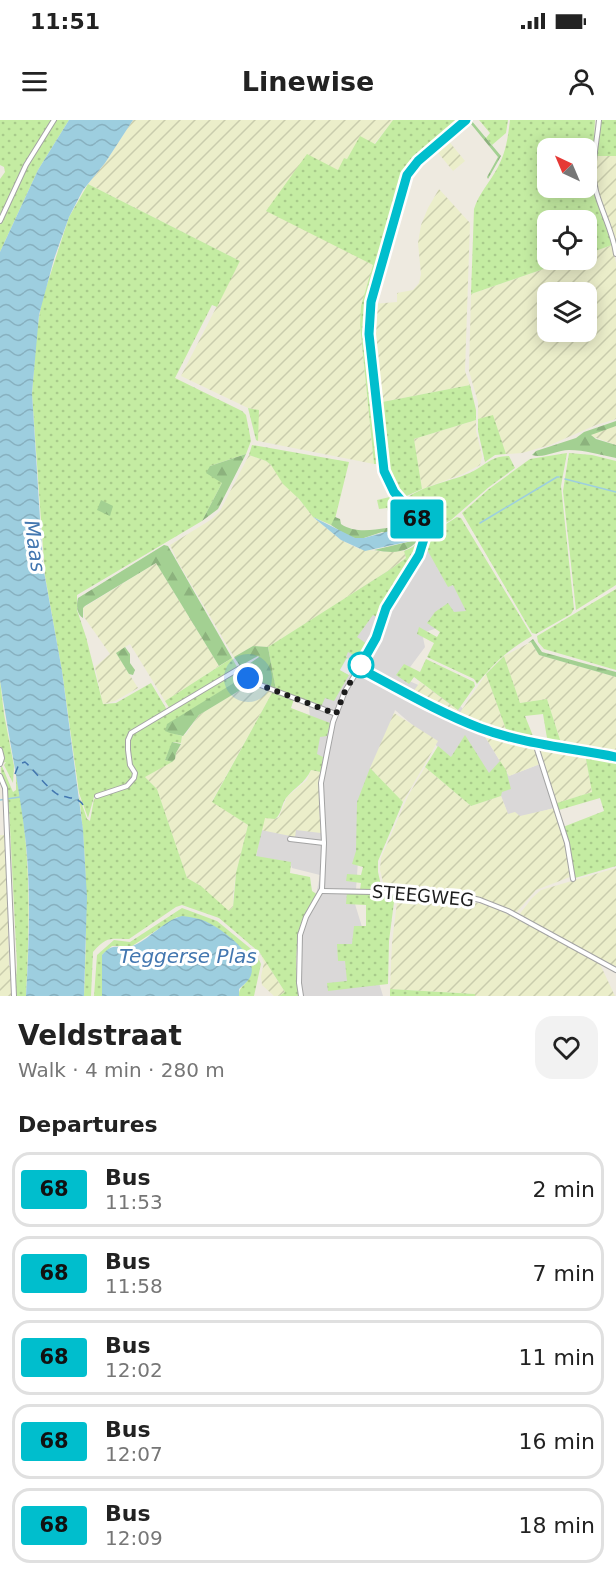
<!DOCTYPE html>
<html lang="en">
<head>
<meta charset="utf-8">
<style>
  body { margin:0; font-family:"DejaVu Sans",sans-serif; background:#f2f2f2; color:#222; height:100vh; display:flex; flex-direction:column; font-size:22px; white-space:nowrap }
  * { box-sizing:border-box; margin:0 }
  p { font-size:20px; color:#767676 }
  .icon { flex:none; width:33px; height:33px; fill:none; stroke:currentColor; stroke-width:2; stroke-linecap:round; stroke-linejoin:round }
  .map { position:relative; height:876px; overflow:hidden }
  .panel { display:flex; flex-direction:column; background:#fff; flex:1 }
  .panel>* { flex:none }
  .badge { padding:0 12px; border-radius:4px; font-size:21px; line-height:39px }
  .needle { width:39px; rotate:316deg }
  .tools { position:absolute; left:537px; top:18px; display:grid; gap:12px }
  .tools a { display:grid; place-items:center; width:60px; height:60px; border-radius:12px; background:#fff; box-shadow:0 3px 15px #0003; font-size:30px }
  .you { position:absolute; width:30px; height:30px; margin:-15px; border:4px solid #fff; border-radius:50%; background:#1a73e8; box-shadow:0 0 0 9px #1a73e833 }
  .map>.badge { position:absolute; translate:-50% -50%; box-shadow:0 0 0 3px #fff }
  h2 { padding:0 18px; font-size:22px; line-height:54px }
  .round { display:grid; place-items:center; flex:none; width:63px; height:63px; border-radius:18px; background:#f2f2f2 }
  .overview { display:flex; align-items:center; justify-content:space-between; height:102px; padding:0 18px }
  h1 { font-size:28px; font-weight:700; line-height:45px }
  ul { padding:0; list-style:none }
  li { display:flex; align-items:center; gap:18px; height:75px; margin:0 12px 9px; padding:0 6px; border:3px solid #e0e0e0; border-radius:18px }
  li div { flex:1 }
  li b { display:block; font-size:22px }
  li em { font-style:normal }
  li .badge { min-width:66px; font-weight:700; text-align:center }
  .status { display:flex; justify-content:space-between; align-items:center; height:42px; padding:0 30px; background:#fff; direction:ltr }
  .status svg { height:16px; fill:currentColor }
  header { display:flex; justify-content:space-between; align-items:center; height:78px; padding:0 18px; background:#fff; font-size:27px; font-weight:700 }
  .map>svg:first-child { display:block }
  .residential { fill:#dad8d8 }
  .farmland { fill:url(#farmland-furrows); fill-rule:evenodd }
  .grass { fill:url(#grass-dots); fill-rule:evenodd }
  .forest { fill:url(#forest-firs) }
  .parking { fill:#e8e8e8 }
  .water { fill:url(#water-waves) }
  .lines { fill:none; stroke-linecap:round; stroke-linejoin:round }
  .stream { stroke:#9dcedf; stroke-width:1.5 }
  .ferry { stroke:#4377b0; stroke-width:1.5; stroke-dasharray:8 6; stroke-linecap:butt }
  .minor-casing { stroke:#a3a3a3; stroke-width:6 }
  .minor { stroke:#fff; stroke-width:4 }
  .line-casing { stroke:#fff; stroke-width:14 }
  .line { stroke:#00becd; stroke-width:9 }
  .walk { stroke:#1c1c1c; stroke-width:6; stroke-dasharray:0 10.8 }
  .stop-dot { fill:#fff; stroke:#00becd; stroke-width:3 }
  .labels { text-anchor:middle; stroke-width:6; stroke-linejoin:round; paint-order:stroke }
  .street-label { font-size:18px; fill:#1c1c1c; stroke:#fff }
  .water-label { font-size:20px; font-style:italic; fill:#4377b0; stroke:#fff }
</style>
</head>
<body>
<div class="status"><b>11:51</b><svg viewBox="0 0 49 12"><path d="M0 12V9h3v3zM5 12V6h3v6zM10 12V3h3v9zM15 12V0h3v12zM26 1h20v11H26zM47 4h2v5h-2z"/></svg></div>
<header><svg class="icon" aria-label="menu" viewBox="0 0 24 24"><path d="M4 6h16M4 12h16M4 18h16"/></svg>Linewise<svg class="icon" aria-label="person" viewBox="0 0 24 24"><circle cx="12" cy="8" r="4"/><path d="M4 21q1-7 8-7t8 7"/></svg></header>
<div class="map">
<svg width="616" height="876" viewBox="0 0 616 876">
  <defs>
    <pattern id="farmland-furrows" width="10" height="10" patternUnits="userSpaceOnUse" patternTransform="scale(1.5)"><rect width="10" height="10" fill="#ebeeca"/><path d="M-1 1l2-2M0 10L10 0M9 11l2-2" fill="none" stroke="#c9ccad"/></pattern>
    <pattern id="grass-dots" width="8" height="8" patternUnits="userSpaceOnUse" patternTransform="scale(1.5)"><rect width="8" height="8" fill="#c4eca2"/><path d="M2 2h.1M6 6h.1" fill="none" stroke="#a8ca8b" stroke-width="1.8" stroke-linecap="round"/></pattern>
    <pattern id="forest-firs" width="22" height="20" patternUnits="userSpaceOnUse" patternTransform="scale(1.5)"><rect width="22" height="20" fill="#a3d092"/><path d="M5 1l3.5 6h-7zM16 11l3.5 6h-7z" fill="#8cb27d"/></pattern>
    <pattern id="water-waves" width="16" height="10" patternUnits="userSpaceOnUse" patternTransform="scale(1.5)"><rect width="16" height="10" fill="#9dcedf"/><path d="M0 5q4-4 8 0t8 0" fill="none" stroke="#87b0bf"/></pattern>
  </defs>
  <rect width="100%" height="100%" fill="#eeeae0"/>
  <path class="residential" d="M425,417L448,463L459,469L475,496L422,513L425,527L402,558L456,581L481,610L509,656L540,644L558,687L520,697L508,694L501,676L465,616L451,638L395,590L361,698L355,784L383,876H303L300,852L301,824L305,805L314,786L320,755L292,748L290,742L256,737L264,696L321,705L309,588L329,493Z"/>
  <g class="farmland">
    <path d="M133,0H393L374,24L360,17L347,39L344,38L374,145L363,180L360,205L374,344L258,321V290L248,288L181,256L240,141L88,64L105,43Z"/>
    <path d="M447,19L465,41L453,51L435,29Z"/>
    <path d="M594,36H616V129L609,101L596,70Z"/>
    <path d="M439,69L470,103L465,251L470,265L377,283L370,201L373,184L397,182V173L413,170L419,163L421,154L418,123L421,105L428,88Z"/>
    <path d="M612,125L616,143V299L596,305L550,325L522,333L506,334L493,296L478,299V282L469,251L471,174L570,140H586L587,134ZM548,172H586V212H548Z"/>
    <path d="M476,300V311L482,336L480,345L463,354L422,369L414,319Z"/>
    <path d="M616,306V325L591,316L594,312Z"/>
    <path d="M249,335L266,341L271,345L314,398L341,420L359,429L386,432L404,431L406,436V438L391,449L268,527L253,526L234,537L178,442L170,425L212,399L220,391Z"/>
    <path d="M156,443L219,546L165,581L130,524L116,533L138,568L115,581L103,584L95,547L110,534L84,497L83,488Z"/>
    <path d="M531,522L539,535L616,557V634L562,626L547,579L520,583L504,536Z"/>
    <path d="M486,554L508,615L457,597Z"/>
    <path d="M420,562L458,590L454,596L411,575Z"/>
    <path d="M252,563L273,571L212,681L248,705L236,753L233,776V787L228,792L201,766L187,758L157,669L145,657L175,639L176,633L181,625L182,616L186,614L199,595Z"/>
    <path d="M394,593L438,621L403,682L370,648Z"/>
    <path d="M481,610L533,625L540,644L509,656Z"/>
    <path d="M538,627L585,634L592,672L557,683Z"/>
    <path d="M425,647L471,686L501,676L508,694L515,692L520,696L555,688L568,734L570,757L536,770L516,793L489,782L426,772L385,770L380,750L381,738L408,676Z"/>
    <path d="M311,650L321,652L319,687L321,713L296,710L295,717L261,710L265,697L275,699L279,697L287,677L307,660Z"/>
    <path d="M0,715H6L9,846H12V876H0Z"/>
    <path d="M616,748V849L519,795L532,778L541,770Z"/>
    <path d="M398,774L453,777L494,787L599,842L615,876H475V874L390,869L392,823Z"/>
    <path d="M260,833L285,872L279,876H274L262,865L261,856L264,843Z"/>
  </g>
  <g class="grass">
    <path d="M0,0H69L38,50L0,132V59L5,52L4,47L0,45Z"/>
    <path d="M393,0H463L416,41L405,54L367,187L366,201L380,343L379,344H374L360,205L361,186L373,145L266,91L307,34L338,50L344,38L347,39L360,16L375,24Z"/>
    <path d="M479,0H508L506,13L492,25L486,18L490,13Z"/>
    <path d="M510,0H595L592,59L612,125L587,134L586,100H548V140H570L471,174L474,89C479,73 490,62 498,47C506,32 508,17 510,0ZM548,28H586V68H548Z"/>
    <path d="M598,0H616V36H594Z"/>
    <path d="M88,64L240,141L217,187L212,185L175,258L242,291L246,295L251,321L246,334L210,346L222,363L202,401L77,475V490L86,517L103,584L116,583L151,563L167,590C132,609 115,613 134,655L125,666L94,677L88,698L79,673L62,551L45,456L32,274L37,210L42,180L69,97Z"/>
    <path d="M470,265L476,290V300L414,319L422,369L402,378C378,354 381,314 377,283Z"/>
    <path d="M248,288L259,290L258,321L256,320Z"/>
    <path d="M493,295L506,334L495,335L485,342L478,311V299Z"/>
    <path d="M252,325L349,342L335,399L331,405L313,397L299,379L283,364L271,345L266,341L249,335Z"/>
    <path d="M567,333L561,366L574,489L571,494L536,514L532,513L462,393L489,369L530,339Z"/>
    <path d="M569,333L592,335L616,341V465L576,490L563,371Z"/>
    <path d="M509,336L515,348L489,367L451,400L427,413L422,402L431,387L428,386L424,391L417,395L404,382C412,368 452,361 467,354C485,347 489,336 509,336Z"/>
    <path d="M394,376L414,397L408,405L392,406L387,388L379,389L377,380Z"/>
    <path d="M457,397L461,398L532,516C508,530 495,542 477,564L474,559L427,537L434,523L417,514L419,507L437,517L440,512L427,503L435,492L448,483L454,492L466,491L453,465L448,467L425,426L427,416Z"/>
    <path d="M419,420H422L416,435L404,456L400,458L377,497L373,495L357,517L367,524L359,538L348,532L346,537L356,543L346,539L340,550L349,555L334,581L325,578L321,587L276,570L268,527L391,449L406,438L404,431L413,427Z"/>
    <path d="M616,469V550L544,529L538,522L537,516Z"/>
    <path d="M504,536L520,583L547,579L562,626L548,624L543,594L525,596L535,621L508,615L486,554Z"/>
    <path d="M232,538L237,547L236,549L170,589L165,581Z"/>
    <path d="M426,539L474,562L475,566L458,590L414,557L409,564L396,555L404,544L420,552Z"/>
    <path d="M238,551H241L245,556L167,605L166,611L182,616L181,623L173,622L165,640L172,642L145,657L157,669L187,758L201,766L229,791L233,787L236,753L248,705L212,682L273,571L294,579L291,588L330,603L327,616L320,617L317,634L323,637L321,652L311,650C305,663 295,667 286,678C281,685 282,694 275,699L265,698L256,736L291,742L290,753L310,757L312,771L318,775C314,782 308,789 305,796C295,818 294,852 299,876H279L285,872L260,833L219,798L182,785L176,787L129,819C110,819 107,816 93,832L91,876H84C87,809 88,743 79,676L87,699L90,701L94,679L125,668L135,657C130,643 129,629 132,614Z"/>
    <path d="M0,560L4,594L14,646L13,663L4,645L6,642L2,643L0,625Z"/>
    <path d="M465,615L489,653L500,641L506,650L511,669L502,672L501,676L471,686L425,647L438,626L451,637Z"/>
    <path d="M585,634L616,638V746L575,758L563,707L604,691L600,678L559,690L557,683L592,672Z"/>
    <path d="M1,644L13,672L16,670V654C31,728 30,801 26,876H15L17,845L9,688C6,676 0,654 1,644Z"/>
    <path d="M370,648L403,682L378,741V752L382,770H360L361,763L346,761L347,754L361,755L363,747L352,744L356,731L357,682Z"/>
    <path d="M347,772L395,774L389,821L388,864L328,871L327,863L347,861L345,841H338L337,824H352L354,806H366V785L346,784Z"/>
    <path d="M182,788L217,801L256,833L261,844L254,876H239C238,867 246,866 249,857C250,853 250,846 251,841L232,820L212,805L177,797L132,826H112L102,835V876H94L97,835L114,820L130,822Z"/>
    <path d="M390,869L475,874V876H390Z"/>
  </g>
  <g class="forest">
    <path d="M471,0L501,36L488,59L487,57L498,37L471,4L462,11L460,8Z"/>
    <path d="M616,301V306L591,315L596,319L616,325V338C601,335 585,330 569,330C556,330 544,339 532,335L536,331L576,318L584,312Z"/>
    <path d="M246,334L218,389L202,401L222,363L206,353L210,346Z"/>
    <path d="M101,380L113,386L110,396L97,390Z"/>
    <path d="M335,397L340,399L341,404C360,417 387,406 408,405L414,397L422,415C410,433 396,434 374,430L416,420L382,412L364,418H355L349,417L331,405Z"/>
    <path d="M164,425L168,426L232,538L219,546L156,443L85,486L83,488V498C77,495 76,485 78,478Z"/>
    <path d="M533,519L542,532L616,552V557L539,535L531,522L528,523Z"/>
    <path d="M253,526L268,527L276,570L251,558L242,549L259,537L258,536L240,546L234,537Z"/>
    <path d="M125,527L130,534V543L135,550L133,555L129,554L116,533Z"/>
    <path d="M245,556L252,563L199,595L183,616L170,613L165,611L167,604Z"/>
    <path d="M172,622L181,624L176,633L175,639L172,642L165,640Z"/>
  </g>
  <path class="parking" d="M347,538L356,543L349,555L340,550Z"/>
  <g class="water">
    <path d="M69,0H133L105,43L83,70L69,97L54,139L39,195L32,273L43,446L62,551L83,710L87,777L84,876H26C29,825 31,775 26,724C20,669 8,615 0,560V132L38,50Z"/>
    <path d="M313,397L355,418H364L389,411L417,415L416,420L365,431L341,420Z"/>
    <path d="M182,796C190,797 197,798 205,801C221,808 258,835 251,855C249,861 243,865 239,869V876H102V835C114,821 118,830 132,826C148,821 164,800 182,796Z"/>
  </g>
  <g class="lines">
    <g class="stream">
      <path d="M565,359L616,372"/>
      <path d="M480,403L557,357H559"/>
      <path d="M0,680L20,677"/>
    </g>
    <path class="ferry" d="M15,654L19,644L25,642C36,652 45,666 57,674C66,679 78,676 83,685"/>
    <defs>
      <g id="minor">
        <path d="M599,0C597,23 590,49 596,71C602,93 613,112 616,134"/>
        <path d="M0,101L26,45L54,0"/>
        <path d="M359,548C399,569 438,592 480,608C523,624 571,628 616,637"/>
        <path d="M535,623L567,723L573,759"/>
        <path d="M0,630L2,638L0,644"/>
        <path d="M0,656L5,668L6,691L14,876"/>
        <path d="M97,676L127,666L134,658L135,653L130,645L128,630V620L131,613L240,548L255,563L336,594"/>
        <path d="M290,719L324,723"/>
        <path d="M322,771L424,773L459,775L480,780L508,791L616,850"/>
        <path d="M301,876L299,863L300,815L306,797L322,769L324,723L321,663L333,602L345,571L374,524L386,488L419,435L424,419L420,402L394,372L384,351L369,214L371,181L407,55L418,41L466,0"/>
      </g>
    </defs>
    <use href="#minor" class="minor-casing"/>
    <use href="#minor" class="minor"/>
  </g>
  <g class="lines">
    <defs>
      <path id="line" d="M466,0L418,41L407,55L371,182L369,214L384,351L394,372L419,401L424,419L419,435L386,488L376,518L359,548C399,569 438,592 480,608C523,624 571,628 616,637"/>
    </defs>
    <use href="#line" class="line-casing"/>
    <use href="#line" class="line"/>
    <path class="walk" d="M248,558L255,563L336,594L345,571L361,545"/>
  </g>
  <circle class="stop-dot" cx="361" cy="545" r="12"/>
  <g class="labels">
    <g class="street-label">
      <text transform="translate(423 776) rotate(5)" y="6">STEEGWEG</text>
    </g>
    <g class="water-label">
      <text transform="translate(35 426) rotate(82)" y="7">Maas</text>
      <text x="188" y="843">Teggerse Plas</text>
    </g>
  </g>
</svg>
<div class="tools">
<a><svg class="needle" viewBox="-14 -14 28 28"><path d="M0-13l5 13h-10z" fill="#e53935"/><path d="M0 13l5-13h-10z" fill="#767676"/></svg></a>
<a><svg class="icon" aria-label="locate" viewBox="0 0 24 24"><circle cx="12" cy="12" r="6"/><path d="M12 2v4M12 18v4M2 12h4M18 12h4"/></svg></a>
<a><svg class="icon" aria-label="layers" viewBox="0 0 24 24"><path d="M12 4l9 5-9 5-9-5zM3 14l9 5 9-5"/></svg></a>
</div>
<div class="you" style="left:248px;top:558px"></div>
<b class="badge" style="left:417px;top:399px;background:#00becd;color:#111">68</b>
</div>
<section class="panel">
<div class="overview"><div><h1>Veldstraat</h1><p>Walk · 4 min · 280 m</p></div><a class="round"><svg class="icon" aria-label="heart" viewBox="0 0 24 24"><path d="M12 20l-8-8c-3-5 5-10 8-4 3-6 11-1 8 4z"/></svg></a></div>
<h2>Departures</h2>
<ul>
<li><span class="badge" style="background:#00becd;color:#111">68</span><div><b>Bus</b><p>11:53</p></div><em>2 min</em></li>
<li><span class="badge" style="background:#00becd;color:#111">68</span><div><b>Bus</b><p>11:58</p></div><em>7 min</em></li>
<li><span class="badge" style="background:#00becd;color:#111">68</span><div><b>Bus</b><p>12:02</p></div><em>11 min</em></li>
<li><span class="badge" style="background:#00becd;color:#111">68</span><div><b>Bus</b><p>12:07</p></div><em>16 min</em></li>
<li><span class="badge" style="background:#00becd;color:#111">68</span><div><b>Bus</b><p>12:09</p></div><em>18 min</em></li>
</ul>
</section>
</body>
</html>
